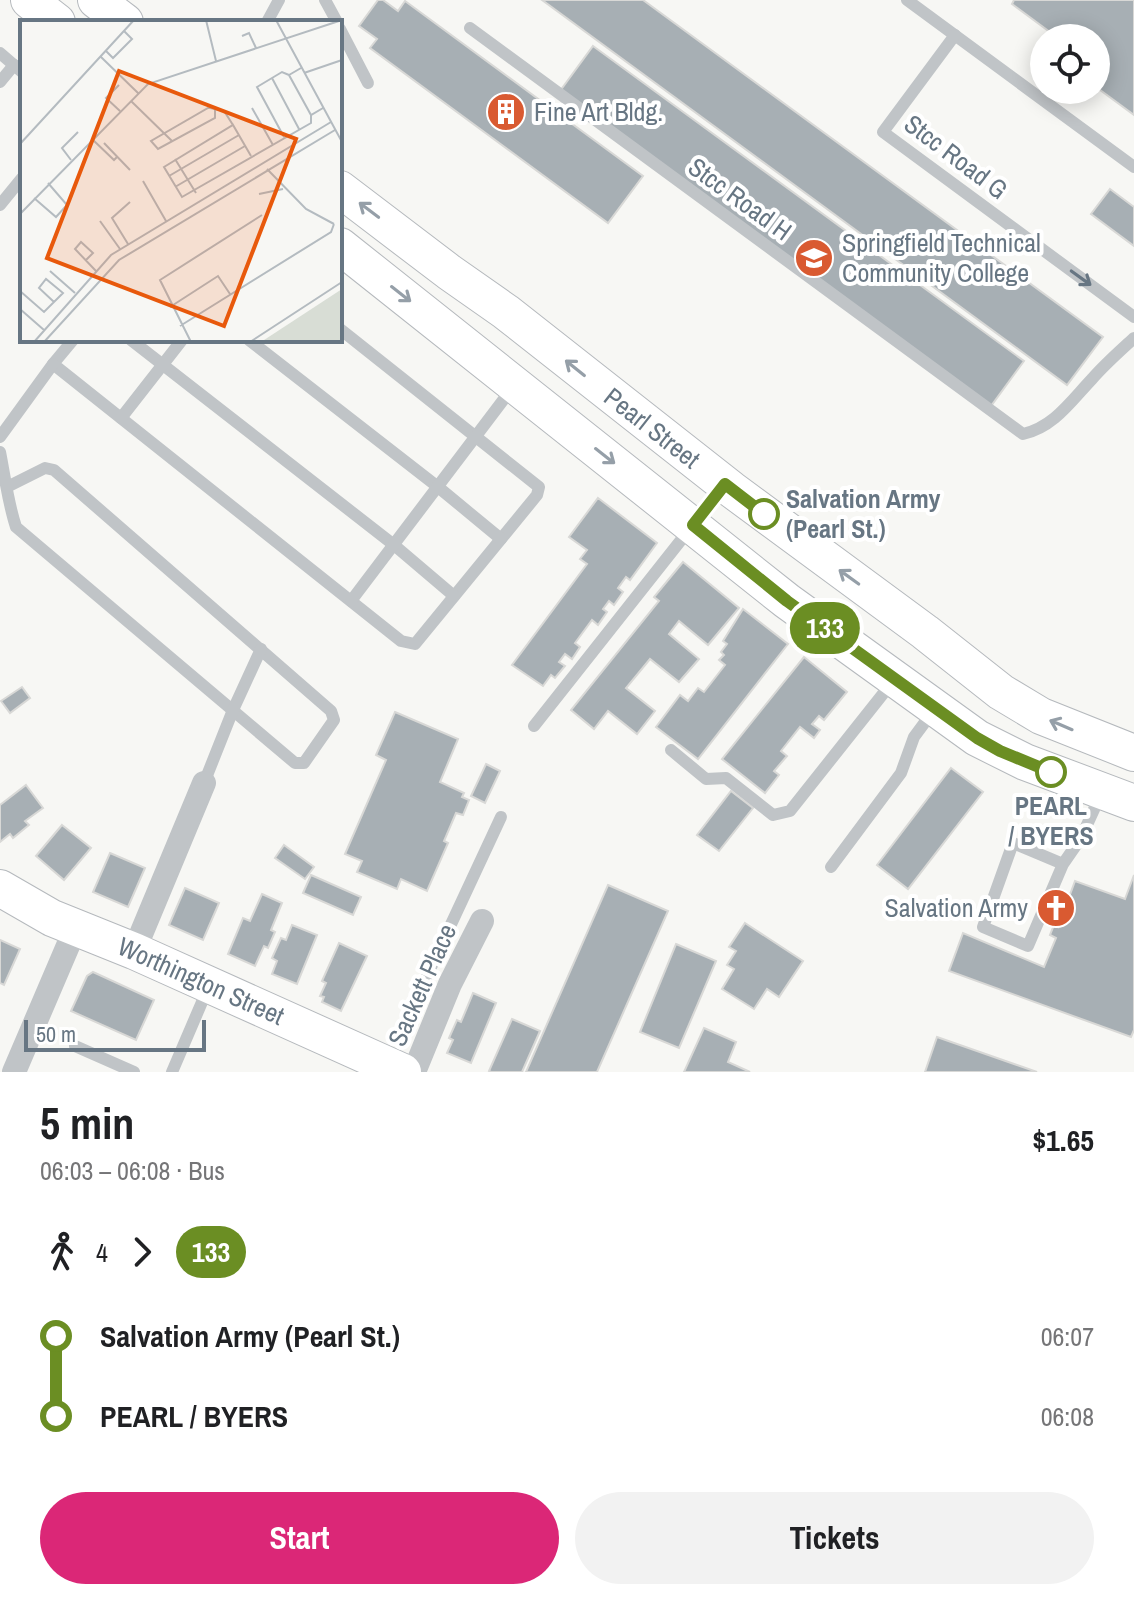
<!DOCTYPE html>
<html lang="en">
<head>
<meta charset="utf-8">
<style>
  body { margin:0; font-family:"Archivo Narrow",sans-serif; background:#f2f2f2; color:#202124; height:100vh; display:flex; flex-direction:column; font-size:30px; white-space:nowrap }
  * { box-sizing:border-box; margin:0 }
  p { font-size:26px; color:#757577 }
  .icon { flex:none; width:44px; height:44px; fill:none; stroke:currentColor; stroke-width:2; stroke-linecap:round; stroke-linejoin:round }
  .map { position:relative; height:1072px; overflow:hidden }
  .side { display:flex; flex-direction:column; background:#fff; flex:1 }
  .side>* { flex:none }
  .badge { padding:0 16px; border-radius:26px; font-size:28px; line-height:52px }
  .fabs { position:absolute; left:1030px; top:24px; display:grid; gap:16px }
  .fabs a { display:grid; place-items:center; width:80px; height:80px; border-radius:50%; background:#fff; box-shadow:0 4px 20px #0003; font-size:40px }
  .scale { position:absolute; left:24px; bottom:20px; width:182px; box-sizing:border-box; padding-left:8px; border:4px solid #677683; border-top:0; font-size:22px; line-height:28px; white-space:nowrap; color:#677683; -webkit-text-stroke:6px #fff; paint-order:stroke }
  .map>.badge { position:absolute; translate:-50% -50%; box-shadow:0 0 0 4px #fff }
  .legs { display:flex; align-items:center; gap:12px; height:88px; padding:0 40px; font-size:26px }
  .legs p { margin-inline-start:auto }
  .head { display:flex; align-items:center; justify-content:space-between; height:136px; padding:0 40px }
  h1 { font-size:44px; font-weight:700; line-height:60px }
  .button { display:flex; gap:16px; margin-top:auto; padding:16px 40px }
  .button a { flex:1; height:92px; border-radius:48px; background:#db2777; color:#fff; font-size:32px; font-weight:700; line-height:92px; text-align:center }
  .button a+a { background:#f2f2f2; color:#202124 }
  ul { padding:0 40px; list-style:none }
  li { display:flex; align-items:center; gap:28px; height:80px; font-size:30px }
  li i { display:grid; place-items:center; width:12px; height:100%; margin:0 10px; background:currentColor }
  li i::after { content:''; width:20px; height:20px; margin:-10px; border:6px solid; border-radius:50%; background:#fff }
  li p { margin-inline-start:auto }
  li:first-child i { background:linear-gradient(#0000 50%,currentColor 0) }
  li:last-child i { background:linear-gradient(currentColor 50%,#0000 0) }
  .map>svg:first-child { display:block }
  .building { fill:#a7afb4; stroke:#d8d8d6; stroke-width:2 }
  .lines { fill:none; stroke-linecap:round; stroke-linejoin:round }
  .secondary-casing { stroke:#b5b9bd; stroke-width:38 }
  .lane { stroke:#c0c4c7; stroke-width:12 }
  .street { stroke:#c0c4c7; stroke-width:24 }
  .secondary { stroke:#fff; stroke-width:36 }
  .oneway { stroke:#959fa8 }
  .oneway2 { stroke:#677683 }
  .line-1-casing { stroke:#fff; stroke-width:18 }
  .line-1 { stroke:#6b8e23; stroke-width:12 }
  .stop-1-dot { fill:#fff; stroke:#6b8e23; stroke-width:4 }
  .labels { text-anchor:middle; stroke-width:8; stroke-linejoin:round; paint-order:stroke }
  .poi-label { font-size:26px; fill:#677683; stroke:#fff; text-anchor:start }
  .street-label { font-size:26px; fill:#677683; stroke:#fff }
  .stop-label { font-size:26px; font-weight:bold; fill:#677683; stroke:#fff; text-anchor:start }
  .inset-road { fill:none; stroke:#b4bbc0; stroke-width:2 }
  .view { fill:#e8590c; fill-opacity:0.15; stroke:#e8590c; stroke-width:4 }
  .inset-edge { fill:none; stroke:#677683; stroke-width:4 }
</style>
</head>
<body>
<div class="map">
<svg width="1134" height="1072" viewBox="0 0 1134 1072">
  <rect width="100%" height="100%" fill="#f7f7f4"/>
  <g class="building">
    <path d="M378,0H383L398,11L405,1L643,176L608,223L370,48L377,39L359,26Z"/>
    <path d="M542,0H643L1103,337L1067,385Z"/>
    <path d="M1014,0H1134V115L1096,87V75L1100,69L1096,66V38H1058L1012,4Z"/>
    <path d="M593,46L1024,361L991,406L560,91Z"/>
    <path d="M1110,189L1134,207V246L1091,214Z"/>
    <path d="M598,498L657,543L630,580L626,577L618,588L623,592L614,605L609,601L603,609L607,612L598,625L592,620L575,643L580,647L572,659L565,654L559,662L565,666L555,678L551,675L543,686L512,665L587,564L580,559L587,550L569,537Z"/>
    <path d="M683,562L739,608L708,645L679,621L669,634L699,659L679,682L650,659L626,688L655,711L637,734L608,711L594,729L571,710L659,601L654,597Z"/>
    <path d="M743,609L788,644L698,759L656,727L680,695L688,701L698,688L704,692L725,665L719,660L724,655L721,652L727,644L723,641Z"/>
    <path d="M804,657L847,692L824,720L819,716L812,724L820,730L814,738L800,727L781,751L787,756L774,771L779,775L765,793L722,759Z"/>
    <path d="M22,687L30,698L10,713L1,701Z"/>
    <path d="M395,712L458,739L440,782L464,793L462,797L469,800L463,815L456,813L444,841L448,843L427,891L401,879L397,889L357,872L362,861L345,854L386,760L376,755Z"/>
    <path d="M486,764L500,771L485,803L471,796Z"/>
    <path d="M951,768L983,792L908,889L877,865Z"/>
    <path d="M26,785L43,808L25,821L29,825L13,838L10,834L0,842V805Z"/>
    <path d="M731,791L753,808L719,851L697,835Z"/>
    <path d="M62,825L91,848L64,880L36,856Z"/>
    <path d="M284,845L314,867L305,879L275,858Z"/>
    <path d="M110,853L145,868L128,907L93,892Z"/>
    <path d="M311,875L361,897L353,915L303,893Z"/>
    <path d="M1134,875V1030L1131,1037L949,971L963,933L1044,967L1056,938L1050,935L1054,925L1058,927L1075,881L1125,899Z"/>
    <path d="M608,885L668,911L597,1072H526Z"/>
    <path d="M185,888L219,903L203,940L169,925Z"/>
    <path d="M262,894L282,903L271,930L275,932L268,948L264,946L255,966L228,954L243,918L250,921Z"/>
    <path d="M745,923L803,961L779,997L767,989L754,1009L722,989L734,969L727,965L736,951L729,947Z"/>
    <path d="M292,925L317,935L297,984L272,974L277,961L272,958L281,938L286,940Z"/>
    <path d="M0,940L20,949L4,985L0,983Z"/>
    <path d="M339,943L367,956L341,1011L322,1002L324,997L320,996L326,983L322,981Z"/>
    <path d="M676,944L716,961L679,1048L640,1032Z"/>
    <path d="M93,972L154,1000L136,1040L71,1011L87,976Z"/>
    <path d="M473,993L496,1003L471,1063L447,1053L453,1040L449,1038L457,1020L461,1022Z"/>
    <path d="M512,1019L540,1031L522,1072H491L489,1071Z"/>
    <path d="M704,1028L736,1042L728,1062L750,1072H684Z"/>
    <path d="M937,1037L1037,1072H925Z"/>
  </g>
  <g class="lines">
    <defs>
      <g id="secondary">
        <path d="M29,0L57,22"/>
        <path d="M96,0L125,22"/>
        <path d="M340,189L449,272L506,312L731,489L925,632L1001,692L1041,716L1134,753"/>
        <path d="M340,246L787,601L977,738L1025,762L1134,803"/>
        <path d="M0,888L52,918L134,951L403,1072"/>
      </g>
    </defs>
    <use href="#secondary" class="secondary-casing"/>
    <g class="lane">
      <path d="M325,0L337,22"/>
      <path d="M907,0L1134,167"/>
      <path d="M267,22L279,0"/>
      <path d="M470,28L1023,434C1054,427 1071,401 1092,379C1105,364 1120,351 1134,338"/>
      <path d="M340,29L368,83"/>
      <path d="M955,35L883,132L1134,317"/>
      <path d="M0,53L22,72"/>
      <path d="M0,82L14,65"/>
      <path d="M0,205L22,178"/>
      <path d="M73,340L53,364L401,641L415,644L537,495L539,487L340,329"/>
      <path d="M131,340L394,545L454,596"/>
      <path d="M249,340L438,487L501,539"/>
      <path d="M121,418L182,340"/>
      <path d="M0,437L53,364"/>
      <path d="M0,452C5,477 8,503 16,527L295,763H304L334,720L331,711L54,470L45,468L7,487"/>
      <path d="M351,601L513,387"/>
      <path d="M534,726L723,487"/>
      <path d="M671,750L706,779L726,778L773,815L790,811L894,680"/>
      <path d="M204,783L233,710L261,649"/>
      <path d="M1063,864L1013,843L983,927L1028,946L1063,864L1081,838L1101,794"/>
      <path d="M831,867L901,773L914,737L934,710"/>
      <path d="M412,1008L501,817"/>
      <path d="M75,1046L134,1072"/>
      <path d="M172,1072L208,988"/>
    </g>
    <g class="street">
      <path d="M134,951L204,783"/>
      <path d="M14,1072L76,927"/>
      <path d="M414,1072L450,984L482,921"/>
    </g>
    <use href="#secondary" class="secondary"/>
  </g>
  <defs><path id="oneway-shaft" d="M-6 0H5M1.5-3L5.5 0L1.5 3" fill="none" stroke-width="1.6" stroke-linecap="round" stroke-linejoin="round" transform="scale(2)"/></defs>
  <g class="oneway">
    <use href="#oneway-shaft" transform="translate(369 210) rotate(-143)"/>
    <use href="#oneway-shaft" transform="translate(401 294) rotate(38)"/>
    <use href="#oneway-shaft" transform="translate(575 368) rotate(-141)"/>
    <use href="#oneway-shaft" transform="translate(605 456) rotate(38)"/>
    <use href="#oneway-shaft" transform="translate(849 577) rotate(-144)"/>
    <use href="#oneway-shaft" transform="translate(1061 725) rotate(-157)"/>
  </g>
  <use class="oneway2" href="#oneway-shaft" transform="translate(1081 278) rotate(36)"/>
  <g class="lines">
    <defs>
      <path id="line-1" d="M764,514L725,484L693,525L787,601L977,738L1000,751L1051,772"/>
    </defs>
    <use href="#line-1" class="line-1-casing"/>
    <use href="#line-1" class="line-1"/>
  </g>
  <defs>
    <symbol id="building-disc" viewBox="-11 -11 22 22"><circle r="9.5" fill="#d95a31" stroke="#fff"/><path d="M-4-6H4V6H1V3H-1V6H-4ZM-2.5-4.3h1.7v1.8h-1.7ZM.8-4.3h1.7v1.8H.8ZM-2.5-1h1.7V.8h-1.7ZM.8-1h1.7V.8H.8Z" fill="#fff"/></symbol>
    <symbol id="university-disc" viewBox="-11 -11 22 22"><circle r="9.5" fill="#d95a31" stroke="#fff"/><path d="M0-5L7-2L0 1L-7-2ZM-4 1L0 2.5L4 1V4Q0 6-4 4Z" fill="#fff"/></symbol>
    <symbol id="church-disc" viewBox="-11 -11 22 22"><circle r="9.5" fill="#d95a31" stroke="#fff"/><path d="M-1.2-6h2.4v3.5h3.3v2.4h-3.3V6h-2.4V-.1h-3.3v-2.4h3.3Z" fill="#fff"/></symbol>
  </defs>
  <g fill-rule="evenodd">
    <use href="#building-disc" x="484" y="90" width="44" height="44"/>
    <use href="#university-disc" x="792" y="236" width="44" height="44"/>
    <use href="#church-disc" x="1034" y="886" width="44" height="44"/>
  </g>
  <g class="stop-1-dot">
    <circle cx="764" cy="514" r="14"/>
    <circle cx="1051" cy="772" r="14"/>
  </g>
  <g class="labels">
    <g class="poi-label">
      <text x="534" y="121">Fine Art Bldg.</text>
      <text x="842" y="252">Springfield Technical<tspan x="842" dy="30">Community College</tspan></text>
      <text x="1028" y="917" text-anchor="end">Salvation Army</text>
    </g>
    <g class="street-label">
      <text transform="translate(956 157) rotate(37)" y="9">Stcc Road G</text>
      <text transform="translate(740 199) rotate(36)" y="9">Stcc Road H</text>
      <text transform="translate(652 428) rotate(38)" y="9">Pearl Street</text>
      <text transform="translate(201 981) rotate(24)" y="9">Worthington Street</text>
      <text transform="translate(422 985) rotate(-66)" y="9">Sackett Place</text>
    </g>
    <g class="stop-label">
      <text x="786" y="508">Salvation Army<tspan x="786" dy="30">(Pearl St.)</tspan></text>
      <text x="1051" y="815" text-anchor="middle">PEARL<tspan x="1051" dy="30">/ BYERS</tspan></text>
    </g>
  </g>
  <g transform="translate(20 20)">
    <rect width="322" height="322" fill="#f7f7f4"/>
    <path d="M322,269V322H241Z" fill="#d8ddd5"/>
    <path class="inset-road" d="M186,0L196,41M256,0L322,122M222,16L229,13L236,28M86,31L93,38L112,19L104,11M81,37L118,73M281,48L269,55L291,95L303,88M284,53L322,40M252,58L279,109M99,65L86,78L100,91M111,81L152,121M232,88L253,125M195,89V98L138,129L131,121L188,88H190L195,89L204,91L213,105M264,117L237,67L262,52L269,55M72,119L94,140L97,137M84,123L110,150M0,124L114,0M231,136L213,105L144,147L162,177L291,103V95M155,139L176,173M51,140L42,128L58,112M247,149L286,189L314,204M149,156L219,115M123,161L146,201M155,167L225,126M239,174L263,169M14,178L36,197L47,185L28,163M0,194L128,64L322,0M80,201L100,229M108,224L92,198L110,182M66,240L73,233L61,222L55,229L76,251M30,251L55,273M0,271L24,292L43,273L26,259L19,268L34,282M150,287L198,256L210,274M0,289L24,310M160,306L311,212L314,204M14,322L91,235L311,102M24,322L99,240L315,110M171,322L140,260L242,195M230,322L322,262"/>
    <path class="view" d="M99,51L276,119L204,306L27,238Z"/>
    <rect width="322" height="322" class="inset-edge"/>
  </g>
</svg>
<div class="fabs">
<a><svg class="icon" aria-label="locate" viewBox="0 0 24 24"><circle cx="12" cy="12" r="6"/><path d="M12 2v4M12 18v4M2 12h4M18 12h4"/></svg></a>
</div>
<div class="scale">50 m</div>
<b class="badge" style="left:825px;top:628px;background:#6b8e23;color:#fff">133</b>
</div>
<section class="side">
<div class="head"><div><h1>5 min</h1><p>06:03 – 06:08 · Bus</p></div><b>$1.65</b></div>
<div class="legs"><svg class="icon" aria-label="walk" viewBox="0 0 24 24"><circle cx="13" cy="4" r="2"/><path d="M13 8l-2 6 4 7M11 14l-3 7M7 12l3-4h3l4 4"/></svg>4<svg class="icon" aria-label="forward" viewBox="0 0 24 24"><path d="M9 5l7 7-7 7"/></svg><b class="badge" style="background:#6b8e23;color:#fff">133</b></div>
<ul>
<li><i style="color:#6b8e23"></i><b>Salvation Army (Pearl St.)</b><p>06:07</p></li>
<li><i style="color:#6b8e23"></i><b>PEARL / BYERS</b><p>06:08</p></li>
</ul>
<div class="button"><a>Start</a><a>Tickets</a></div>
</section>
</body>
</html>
